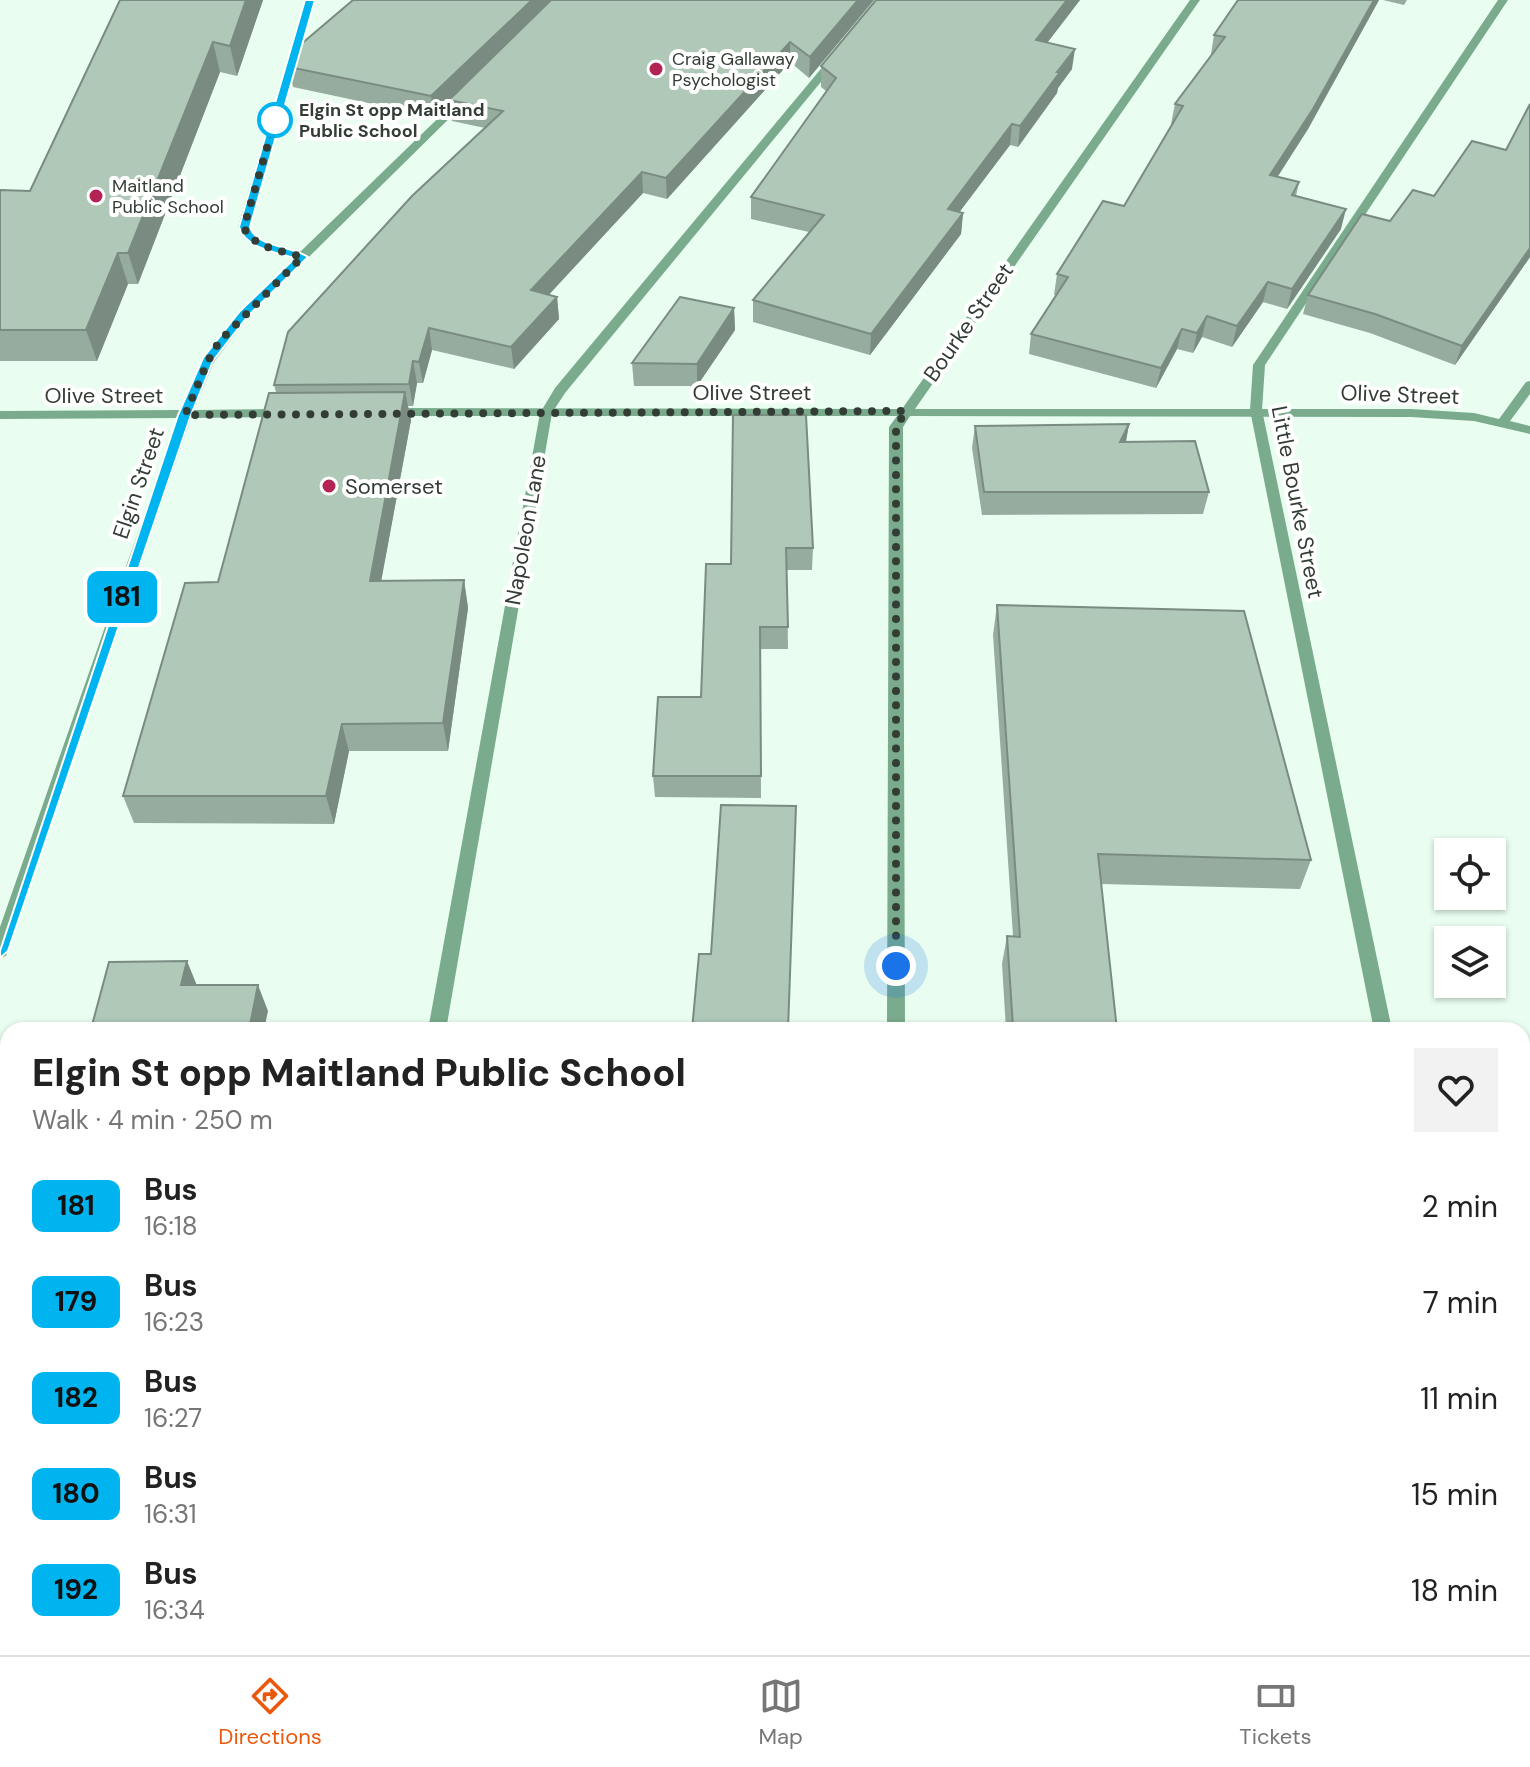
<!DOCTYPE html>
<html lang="en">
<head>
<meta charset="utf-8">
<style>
  body { margin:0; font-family:"DM Sans",sans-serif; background:#f2f2f2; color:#222; height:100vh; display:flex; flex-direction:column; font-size:30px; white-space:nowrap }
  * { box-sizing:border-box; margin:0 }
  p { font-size:26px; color:#767676 }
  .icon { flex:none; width:44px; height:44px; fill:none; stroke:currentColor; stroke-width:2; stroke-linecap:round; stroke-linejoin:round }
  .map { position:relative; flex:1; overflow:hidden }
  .sheet { position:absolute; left:0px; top:1022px; width:1530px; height:634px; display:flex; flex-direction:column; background:#fff; border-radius:24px 24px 0 0; box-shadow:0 2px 6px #0004 }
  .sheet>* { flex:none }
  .badge { padding:0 16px; border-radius:12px; font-size:28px; line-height:52px }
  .controls { position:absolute; left:1434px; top:838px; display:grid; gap:16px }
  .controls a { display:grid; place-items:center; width:72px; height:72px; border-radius:0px; background:#fff; box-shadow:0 2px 6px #0004; font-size:40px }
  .you { position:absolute; width:40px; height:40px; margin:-20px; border:6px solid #fff; border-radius:50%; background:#1a73e8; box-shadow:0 0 0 12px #1a73e833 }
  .map>.badge { position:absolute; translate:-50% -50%; box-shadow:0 0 0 4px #fff }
  .round { display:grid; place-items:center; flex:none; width:84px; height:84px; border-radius:0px; background:#f2f2f2 }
  .headline { display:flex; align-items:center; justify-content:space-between; height:136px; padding:0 32px }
  h1 { font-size:38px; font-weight:800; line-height:60px }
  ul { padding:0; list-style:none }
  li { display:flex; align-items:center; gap:24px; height:96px; padding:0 32px }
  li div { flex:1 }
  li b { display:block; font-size:30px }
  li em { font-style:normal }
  li .badge { min-width:88px; font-weight:700; text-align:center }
  .tab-bar { display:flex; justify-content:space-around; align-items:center; height:112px; border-top:2px solid #e0e0e0; background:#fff; font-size:22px; color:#767676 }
  .tab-bar a { display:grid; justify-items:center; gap:4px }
  .tab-bar .selected { color:#ea580c }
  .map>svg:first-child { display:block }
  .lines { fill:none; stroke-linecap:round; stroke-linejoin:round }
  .lane { fill:#79ab8c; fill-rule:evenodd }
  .street { fill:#79ab8c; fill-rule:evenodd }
  .wall { fill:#96ac9e }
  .shaded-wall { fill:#7a8c81 }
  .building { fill:#afc8b8; stroke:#7a8c81; stroke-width:2 }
  .line { fill:#00b5ef; stroke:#fff; stroke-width:2 }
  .walk { stroke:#333d36; stroke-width:8; stroke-dasharray:0 14.4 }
  .poi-dot { fill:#b32354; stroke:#fff; stroke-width:3 }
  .stop-dot { fill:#fff; stroke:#00b5ef; stroke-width:4 }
  .labels { text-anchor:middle; stroke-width:8; stroke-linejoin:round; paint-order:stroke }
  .far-poi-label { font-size:18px; fill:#333d36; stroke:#fff; text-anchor:start }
  .far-stop-label { font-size:18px; font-weight:bold; fill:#333d36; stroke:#fff; text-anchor:start }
  .street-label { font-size:22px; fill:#333d36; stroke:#fff }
  .poi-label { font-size:22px; fill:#333d36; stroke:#fff; text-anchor:start }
</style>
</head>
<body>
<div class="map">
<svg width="1530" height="1655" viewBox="0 0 1530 1655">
  <rect width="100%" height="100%" fill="#e9fef0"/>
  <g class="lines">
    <g class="lane">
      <path d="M1498,0H1508L1265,365L1262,410L1392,1030H1374L1250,410L1253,365Z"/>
      <path d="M830,58L839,60L565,393L552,413L446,1030H428L540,413L555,388Z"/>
      <path d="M319,1648H341L339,1655H317Z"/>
    </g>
    <g class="street">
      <path d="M305,0H315L250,227C257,243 284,247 300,252L460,97L469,99L248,317L214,362L194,410L282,409L288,413L282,417L191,418L8,951L6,956L0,958V927L178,418L0,419V411L181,410L204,358L240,311L294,258C275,252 246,248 238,227Z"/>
      <path d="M1190,0H1200L915,409H1411L1474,413L1499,419L1526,382L1530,381V394L1510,421L1530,426V434L1474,421L1411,417L910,416L903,427L905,1030H887L889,427L897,416H390L384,412L390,408L902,409Z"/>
      <rect x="884" y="1648" width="22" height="7"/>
    </g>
  </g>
  <g class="wall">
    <path d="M120,0H263L237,76L220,72L138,284H128L97,361H0V190L30,191Z"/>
    <path d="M874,0L809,78L790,62L667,199L643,193L548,295L557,297L559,319L514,369L432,350L423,383H417L413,406H408L411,420L381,581L464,580L468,608L448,751H349L334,824L134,823L123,796L218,582L276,392L274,385L485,128L452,121L449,103L434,117L293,87L289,67Z"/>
    <path d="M876,0H1080L1047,43L1072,69L1058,88L1057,93L1018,147L1010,145L959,212L963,213L961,234L870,355L753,322V300L809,232L751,219V197L826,91L821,87V66Z"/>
    <path d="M1238,0H1379L1308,129L1277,177L1299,182L1296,196L1341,229L1287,309L1263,302L1232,347L1202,337L1193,353L1177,349L1156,388L1029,354L1031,334L1056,295H1054L1057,274L1124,206L1172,124H1171L1175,104L1212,54H1211L1214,35Z"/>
    <path d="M1383,0H1407L1404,5Z"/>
    <path d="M1530,104V257L1455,365L1370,333L1303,314L1308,295L1390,221L1434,196L1506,150Z"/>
    <path d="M734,308L735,330L697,386H634L632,363Z"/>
    <path d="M733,415L813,548L812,570H787L788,649H760L761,798L655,797L653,776L701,697L731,564Z"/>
    <path d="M1129,424L1126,442L1209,492L1203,514L982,515L972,448L975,426Z"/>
    <path d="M997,605L1311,860L1300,889L1101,884L1117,1030H1006L1002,964L1007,936H1013L993,635Z"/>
    <path d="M8,1156V1253H4L0,1247V1185Z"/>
    <path d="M1028,1648H1332L1333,1655H1028Z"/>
  </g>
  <g class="shaded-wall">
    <path d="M246,0H263L237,76L230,46Z"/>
    <path d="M532,0H555L449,100V103L434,117L431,96Z"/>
    <path d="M858,0H874L809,78L810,57Z"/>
    <path d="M1067,0H1080L1034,60L1036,40Z"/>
    <path d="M1374,0H1379L1308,129L1266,195L1270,175Z"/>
    <path d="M213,42L220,72L138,284L128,253Z"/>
    <path d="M790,42V62L667,199L666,178Z"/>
    <path d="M1075,49L1072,69L1058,88L1057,93L1018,147L1020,126Z"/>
    <path d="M1012,124L1010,145L946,230L948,209Z"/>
    <path d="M642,172L643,193L533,312L531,290Z"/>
    <path d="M1346,209L1341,229L1287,309L1292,289Z"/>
    <path d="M963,213L961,234L870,355L871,334Z"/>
    <path d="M1530,248V257L1455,365L1462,346Z"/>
    <path d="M118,253L128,284L97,361L86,330Z"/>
    <path d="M1268,282L1263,302L1232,347L1237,326Z"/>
    <path d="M557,297L559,319L514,369L511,347Z"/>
    <path d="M734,308L735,330L697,386V364Z"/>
    <path d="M1207,316L1202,337L1193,353L1197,333Z"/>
    <path d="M429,328L432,350L423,383L419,362Z"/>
    <path d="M1182,329L1177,349L1156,388L1161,368Z"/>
    <path d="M413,361L417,383L413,406L409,384Z"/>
    <path d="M405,392L411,420L376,609L370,581Z"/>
    <path d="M1129,424L1125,446L1120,442Z"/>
    <path d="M464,580L468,608L448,751L443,723Z"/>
    <path d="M342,724L349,751L334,824L326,796Z"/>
    <path d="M187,961L198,988L181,985Z"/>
    <path d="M258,985L268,1011L264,1030H249Z"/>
    <path d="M252,1648H268L267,1655H251Z"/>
  </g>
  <g class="building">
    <path d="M120,0H246L230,46L213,42L128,253H118L86,330H0V190L30,191Z"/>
    <path d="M353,0H532L431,96L289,67L293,51Z"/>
    <path d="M551,0H858L810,57L790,42L666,178L642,172L531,290L557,297L511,347L429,328L419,362L413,361L409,384L274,385L288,332L412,196L503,111L449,100Z"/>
    <path d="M876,0H1067L1036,40L1075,49L1057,72H1060L1020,126L1012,124L948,209L963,213L871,334L753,300L824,215L751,197L836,78L821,66Z"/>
    <path d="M1238,0H1374L1313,109L1270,175L1299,182L1292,195L1346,209L1292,289L1268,282L1237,326L1207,316L1197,333L1182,329L1161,368L1031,334L1068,277L1057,274L1103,201L1124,206L1183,106L1175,104L1225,37L1214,35Z"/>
    <path d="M1530,104V248L1462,346L1375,314L1308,295L1362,214L1390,221L1413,190L1434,196L1472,141L1506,150Z"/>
    <path d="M680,297L734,308L697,364L632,363Z"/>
    <path d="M405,392L370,581L464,580L443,723L342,724L326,796H123L185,583L218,582L269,393Z"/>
    <path d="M733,415H806L813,548H786L788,627H760L761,776H653L658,697H701L706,564H731Z"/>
    <path d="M1129,424L1120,442L1195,441L1209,492H984L975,426Z"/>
    <path d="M997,605L1244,611L1311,860L1098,854L1117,1030L1013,1027L1007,936L1020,937Z"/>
    <path d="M721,805L796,806L788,1030H692L699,954H711Z"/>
    <path d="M187,961L181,985H258L249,1030H60V1029H91L109,962Z"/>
    <path d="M8,1156V1229H0V1185Z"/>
    <path d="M0,1406H8V1648H252L251,1655H0Z"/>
    <path d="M1034,1648H1332L1333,1655H1035Z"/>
  </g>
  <path class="line" d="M305,0H315L250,227C256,247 293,246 308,257L248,316L213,361L191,415L8,951L0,958V951L178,415L203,358L240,311L295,258C275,252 245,248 239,227Z"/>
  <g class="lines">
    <path class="walk" d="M275,120L244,227C250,247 284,251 302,257L219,342L208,361L185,415L906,411L896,427V966"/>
  </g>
  <g class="poi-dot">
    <circle cx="656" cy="69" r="8"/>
    <circle cx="96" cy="196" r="8"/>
    <circle cx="329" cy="486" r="8"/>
  </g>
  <circle class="stop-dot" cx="275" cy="120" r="16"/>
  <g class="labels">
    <g class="far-poi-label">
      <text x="672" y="65">Craig Gallaway<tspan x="672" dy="21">Psychologist</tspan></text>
      <text x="112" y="192">Maitland<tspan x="112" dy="21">Public School</tspan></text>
    </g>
    <g class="far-stop-label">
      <text x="299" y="116">Elgin St opp Maitland<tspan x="299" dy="21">Public School</tspan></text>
    </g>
    <g class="street-label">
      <text transform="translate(968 322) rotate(-55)" y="8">Bourke Street</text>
      <text x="752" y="400">Olive Street</text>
      <text transform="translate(1400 394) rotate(2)" y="8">Olive Street</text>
      <text x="104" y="403">Olive Street</text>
      <text transform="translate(138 483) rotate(-71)" y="8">Elgin Street</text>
      <text transform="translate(1298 502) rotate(79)" y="8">Little Bourke Street</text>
      <text transform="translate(525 530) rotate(-80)" y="8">Napoleon Lane</text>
    </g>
    <g class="poi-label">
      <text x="345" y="494">Somerset</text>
    </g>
  </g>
</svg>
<div class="controls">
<a><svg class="icon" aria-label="locate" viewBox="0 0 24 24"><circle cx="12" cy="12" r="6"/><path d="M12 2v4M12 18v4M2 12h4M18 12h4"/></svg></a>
<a><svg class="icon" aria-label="layers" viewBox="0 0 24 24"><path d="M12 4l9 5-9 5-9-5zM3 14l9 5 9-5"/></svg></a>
</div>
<div class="you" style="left:896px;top:966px"></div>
<b class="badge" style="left:122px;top:597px;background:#00b5ef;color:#111">181</b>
<section class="sheet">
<div class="headline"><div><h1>Elgin St opp Maitland Public School</h1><p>Walk · 4 min · 250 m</p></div><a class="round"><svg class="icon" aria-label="heart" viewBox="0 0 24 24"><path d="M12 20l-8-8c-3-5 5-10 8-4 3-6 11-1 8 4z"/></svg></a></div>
<ul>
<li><span class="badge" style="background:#00b5ef;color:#111">181</span><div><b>Bus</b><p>16:18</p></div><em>2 min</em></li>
<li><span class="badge" style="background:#00b5ef;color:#111">179</span><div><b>Bus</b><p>16:23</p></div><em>7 min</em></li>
<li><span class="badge" style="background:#00b5ef;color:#111">182</span><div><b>Bus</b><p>16:27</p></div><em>11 min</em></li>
<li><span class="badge" style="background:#00b5ef;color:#111">180</span><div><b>Bus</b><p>16:31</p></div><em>15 min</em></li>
<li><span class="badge" style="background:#00b5ef;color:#111">192</span><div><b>Bus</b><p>16:34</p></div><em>18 min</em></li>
</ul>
</section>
</div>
<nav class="tab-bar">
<a class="selected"><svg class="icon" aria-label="directions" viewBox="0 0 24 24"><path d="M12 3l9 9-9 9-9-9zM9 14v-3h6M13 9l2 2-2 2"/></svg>Directions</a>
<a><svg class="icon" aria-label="map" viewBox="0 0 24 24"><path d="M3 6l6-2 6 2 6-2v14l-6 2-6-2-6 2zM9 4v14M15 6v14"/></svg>Map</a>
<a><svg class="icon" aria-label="tickets" viewBox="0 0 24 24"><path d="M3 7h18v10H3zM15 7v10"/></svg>Tickets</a>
</nav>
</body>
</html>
